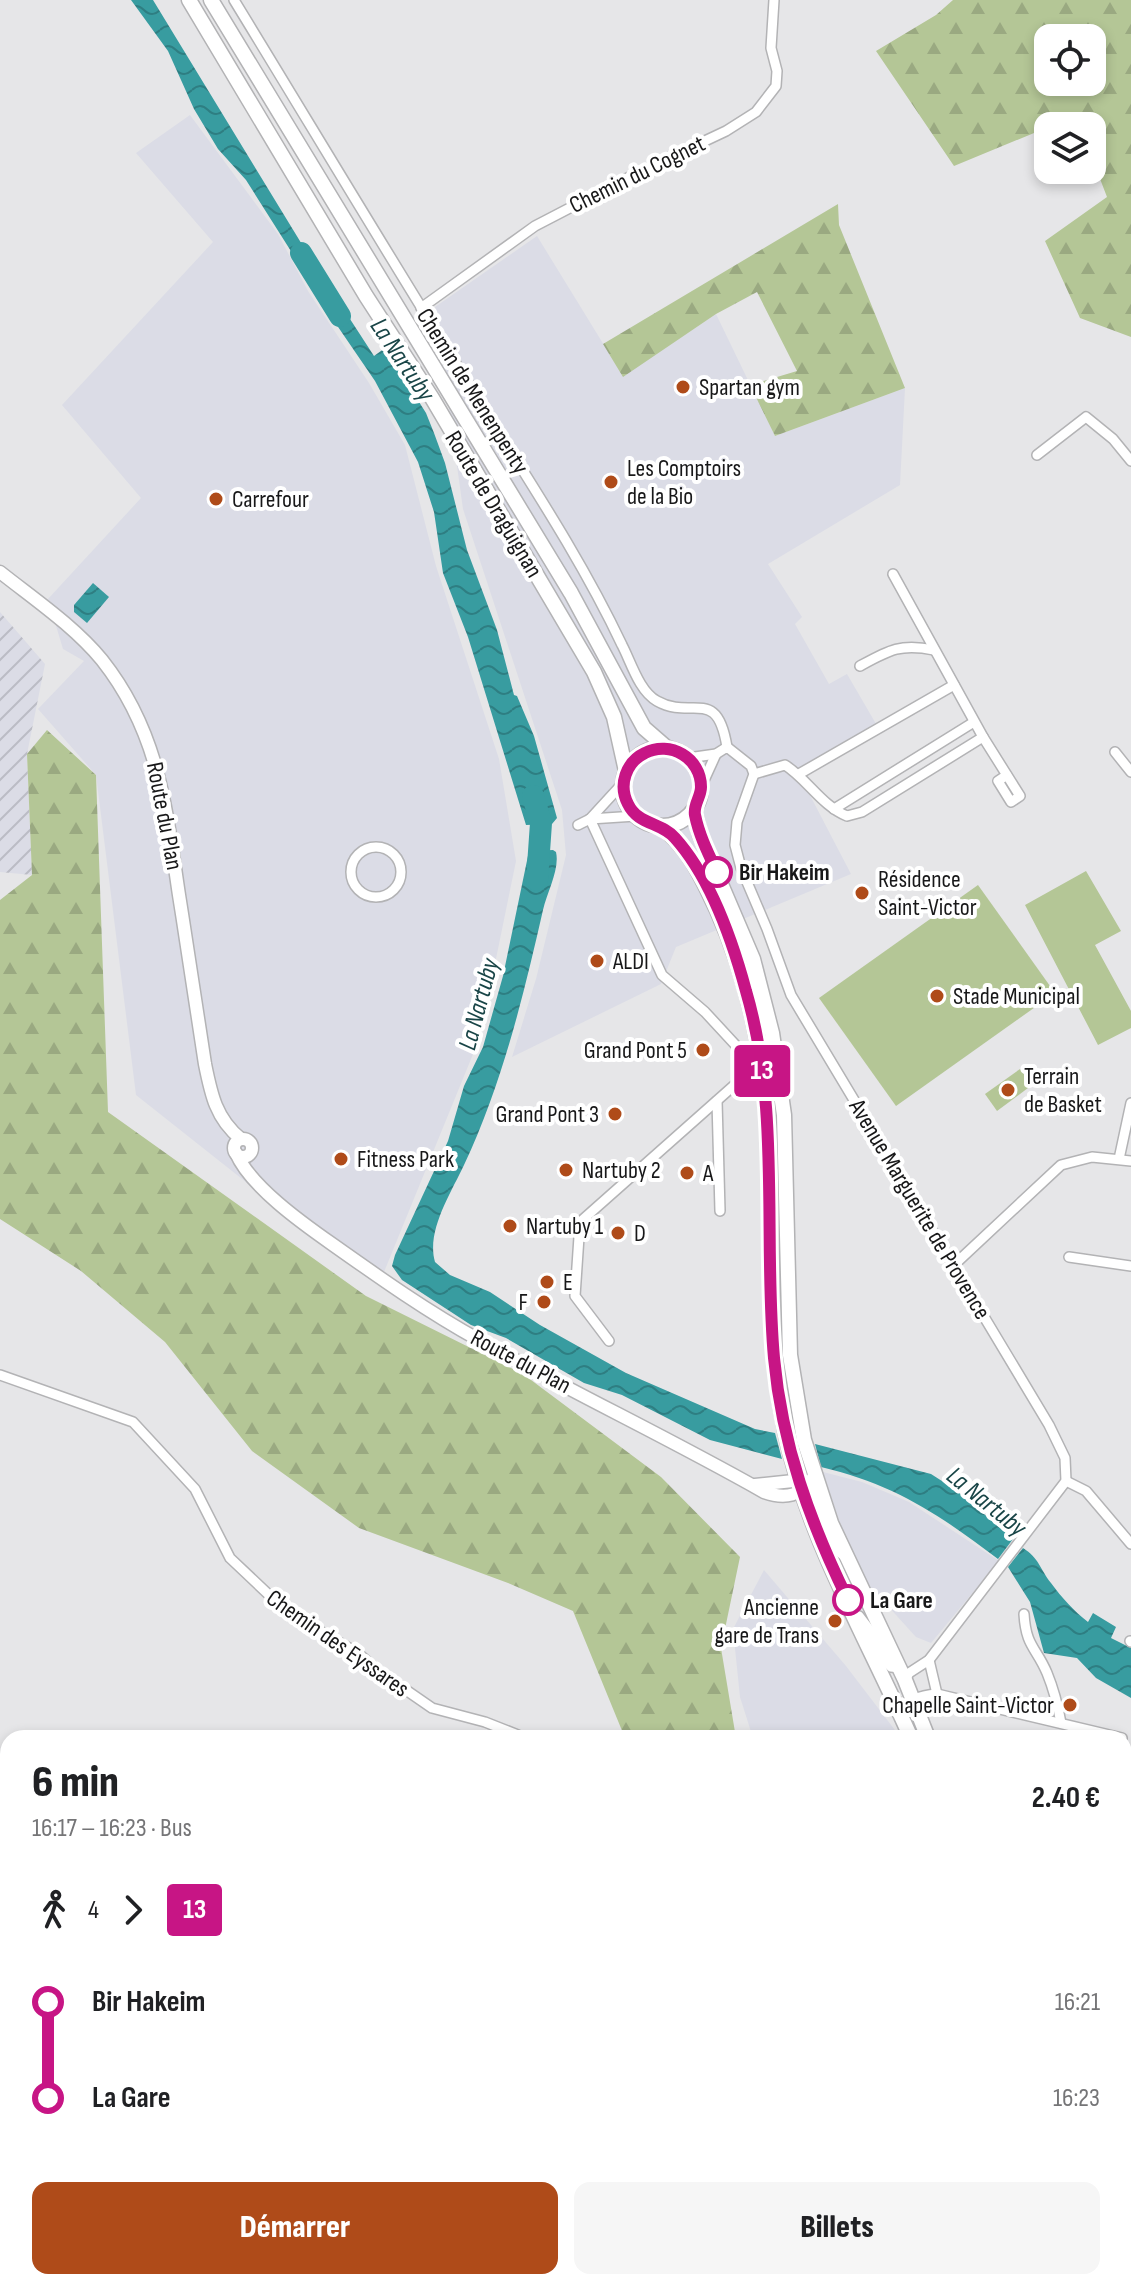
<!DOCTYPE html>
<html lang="fr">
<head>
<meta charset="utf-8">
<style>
  body { margin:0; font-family:"Sofia Sans Condensed",sans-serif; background:#f6f6f6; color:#202124; height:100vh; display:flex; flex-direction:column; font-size:30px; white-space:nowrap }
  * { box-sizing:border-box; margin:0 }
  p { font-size:26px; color:#757577 }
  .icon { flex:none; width:44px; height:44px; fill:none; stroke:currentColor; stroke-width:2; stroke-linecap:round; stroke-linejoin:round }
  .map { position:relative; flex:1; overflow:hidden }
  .drawer { position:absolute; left:0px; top:1730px; width:1132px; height:560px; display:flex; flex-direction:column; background:#fff; border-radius:24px 24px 0 0; box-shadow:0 4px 12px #0003 }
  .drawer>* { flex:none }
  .badge { padding:0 16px; border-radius:6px; font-size:28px; line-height:52px }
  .fabs { position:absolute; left:1034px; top:24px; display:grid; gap:16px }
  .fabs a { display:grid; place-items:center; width:72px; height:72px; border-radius:16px; background:#fff; box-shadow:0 4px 12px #0003; font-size:40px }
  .map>.badge { position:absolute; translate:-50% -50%; box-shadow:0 0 0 4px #fff }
  .legs { display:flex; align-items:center; gap:12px; height:88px; padding:0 32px; font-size:26px }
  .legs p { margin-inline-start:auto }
  .overview { display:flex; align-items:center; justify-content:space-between; height:136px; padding:0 32px }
  h1 { font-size:44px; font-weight:800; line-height:60px }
  .cta { display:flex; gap:16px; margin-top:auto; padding:16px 32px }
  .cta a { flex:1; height:92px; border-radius:16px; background:#af4b19; color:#fff; font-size:32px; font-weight:800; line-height:92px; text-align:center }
  .cta a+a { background:#f6f6f6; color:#202124 }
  ul { padding:0 32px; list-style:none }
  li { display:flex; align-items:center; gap:28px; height:96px; font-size:30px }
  li i { display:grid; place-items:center; width:12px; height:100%; margin:0 10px; background:currentColor }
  li i::after { content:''; width:20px; height:20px; margin:-10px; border:6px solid; border-radius:50%; background:#fff }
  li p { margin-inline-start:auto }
  li:first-child i { background:linear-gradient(#0000 50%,currentColor 0) }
  li:last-child i { background:linear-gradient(currentColor 50%,#0000 0) }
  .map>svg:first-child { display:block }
  .built { fill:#dbdce6 }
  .industrial { fill:url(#industrial-furrows) }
  .forest { fill:url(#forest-firs); fill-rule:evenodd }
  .pitch { fill:#b4c696 }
  .water { fill:url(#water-waves) }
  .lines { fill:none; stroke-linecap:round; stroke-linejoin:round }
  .river { stroke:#389ca0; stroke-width:22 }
  .minor-casing { stroke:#b3b3b5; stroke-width:12 }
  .tertiary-casing { stroke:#b3b3b5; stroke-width:15 }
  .primary-casing { stroke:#b3b3b5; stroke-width:17 }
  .minor { stroke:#fff; stroke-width:9 }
  .tertiary { stroke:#fff; stroke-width:12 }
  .primary { stroke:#fff; stroke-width:14 }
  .line-1-casing { stroke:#fff; stroke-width:18 }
  .line-1 { stroke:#c71585; stroke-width:12 }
  .poi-dot { fill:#af4b19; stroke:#fff; stroke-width:3 }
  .stop-1-dot { fill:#fff; stroke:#c71585; stroke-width:4 }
  .labels { text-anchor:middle; stroke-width:8; stroke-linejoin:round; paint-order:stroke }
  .street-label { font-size:24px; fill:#181819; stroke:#fff }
  .poi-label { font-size:24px; fill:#181819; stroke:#fff; text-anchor:start }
  .stop-label { font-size:24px; font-weight:bold; fill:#181819; stroke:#fff; text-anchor:start }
  .water-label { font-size:26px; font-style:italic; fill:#194547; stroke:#fff }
</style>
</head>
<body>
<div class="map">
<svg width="1131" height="2290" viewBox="0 0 1131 2290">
  <defs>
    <pattern id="industrial-furrows" width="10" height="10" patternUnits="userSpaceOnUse" patternTransform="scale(2)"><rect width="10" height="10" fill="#dbdce6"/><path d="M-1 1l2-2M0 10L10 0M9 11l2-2" fill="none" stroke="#bbbcc5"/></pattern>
    <pattern id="forest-firs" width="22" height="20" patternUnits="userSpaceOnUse" patternTransform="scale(2)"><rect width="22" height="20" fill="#b4c696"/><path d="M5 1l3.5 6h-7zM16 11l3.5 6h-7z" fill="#9aa981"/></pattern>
    <pattern id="water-waves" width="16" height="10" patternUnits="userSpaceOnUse" patternTransform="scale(2)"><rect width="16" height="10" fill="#389ca0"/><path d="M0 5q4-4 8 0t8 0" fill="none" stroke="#2e7e82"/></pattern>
  </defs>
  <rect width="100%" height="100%" fill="#e6e6e8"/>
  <g class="built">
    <path d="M190,115L278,234L308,291L369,383L405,445L436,566L499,759L516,861L480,1037L384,1272L256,1190L136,1095L96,775L38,709L84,661L63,649L48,599L141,498L62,405L213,242L136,153Z"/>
    <path d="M537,236L623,376L716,314L775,436L905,388L900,485L768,564L802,617L795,624L829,684L847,674L879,729L801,778L851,874L676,947L661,984L512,1057L536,979L566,855L562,810L463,509L435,307Z"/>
    <path d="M823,1472L862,1482L909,1502L999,1561L931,1643L916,1637L867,1583L845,1538Z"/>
    <path d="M764,1570L846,1666L901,1738H753L740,1697L733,1629Z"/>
  </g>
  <path class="industrial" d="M0,612L45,664L27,754L32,875L0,872Z"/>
  <g class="forest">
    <path d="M953,0H1131V337L1080,318L1045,241L1107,197L1092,158V126H1079L1075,116L954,166L876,51L936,15ZM1048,38H1092V82H1048Z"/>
    <path d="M838,204L839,225L905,388L775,436L750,385L797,371L757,292L716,314L623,377L603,344Z"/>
    <path d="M47,730L96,775L108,1112L366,1296L523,1374L661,1477L740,1557L721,1648L736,1738H625L573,1611L508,1583L359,1528L252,1451L165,1342L81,1271L0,1219V900L32,875L27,754Z"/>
  </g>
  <g class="pitch">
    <path d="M1086,871L1121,931L1095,945L1131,1011V1028L1098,1045L1025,905Z"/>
    <path d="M978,885L1055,993L896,1106L819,998Z"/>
    <path d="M1020,1069L1032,1085L997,1111L985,1094Z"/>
  </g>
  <g class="water">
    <path d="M131,0H153L317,269L313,286L246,180L218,149L194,109L168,51Z"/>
    <path d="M326,282L374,356L385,348L426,413L434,433L445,463L467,550L497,630L514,695L517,696L534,736L557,818L552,824L526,825L468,637L443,573L434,512L418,462L375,381L321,302Z"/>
    <path d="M93,583L109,597L87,623L74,612V605Z"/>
    <path d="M553,850L556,852C560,869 547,892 543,910C523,998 502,1084 464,1165C451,1193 426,1231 435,1262L450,1275L490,1292L540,1325L626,1373L755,1429L775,1433L782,1459L710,1440L622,1395L584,1383L506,1338L471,1325L402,1280L392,1266L395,1255L448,1141L464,1086L483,1047L503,976L529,851Z"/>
    <path d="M815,1444L931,1474L956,1490L1013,1539L998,1559C940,1515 894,1484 821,1467Z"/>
    <path d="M1023,1548C1039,1558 1040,1569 1051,1583C1062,1598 1074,1611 1088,1622L1093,1613L1116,1627L1111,1638L1131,1648V1698L1096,1678L1077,1658L1044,1653L1030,1602L1008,1567Z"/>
  </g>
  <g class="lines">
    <g class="river">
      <path d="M301,253L340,316"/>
      <path d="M533,796L541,823L537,880"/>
    </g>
    <defs>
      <g id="minor">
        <path d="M234,0C311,126 387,253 465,378C519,466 578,552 622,645C631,662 639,691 657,701C692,721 717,685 727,747"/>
        <path d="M421,308L535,226L639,172L726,131L756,112L776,86L777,71L771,48L774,0"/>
        <path d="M1037,455L1086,417L1113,439L1131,461"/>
        <path d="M893,574L983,737"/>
        <path d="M860,666C889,650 901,643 934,650"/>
        <path d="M1115,752L1131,772"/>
        <path d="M688,758L716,754L727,747L751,766L754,774L737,822L735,845L741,868L767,929L791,995L1049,1425L1065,1458L1066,1481L929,1660L909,1673L905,1680"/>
        <path d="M754,774L785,765C807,779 822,806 847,816L862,812L983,737L1020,796L1011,802L998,781L1007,775"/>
        <path d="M799,774L954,685"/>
        <path d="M701,787L716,754"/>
        <path d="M834,809L974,722"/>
        <path d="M590,819L662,975L705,1012L742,1052L746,1067L739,1081L580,1222L575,1296L609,1341"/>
        <path d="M590,819L636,816"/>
        <path d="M578,825L590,819L623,783"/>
        <circle cx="376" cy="872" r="25"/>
        <path d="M717,1101L720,1211"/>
        <path d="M1119,1159L1131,1103"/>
        <path d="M1069,1257L1131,1266"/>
        <path d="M955,1264L1061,1165L1092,1157L1131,1161"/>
        <path d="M0,1375L133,1422L195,1489L230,1558L286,1611L359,1654L377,1670L432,1708L485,1722L518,1735L519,1738"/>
        <path d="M1066,1481L1086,1491L1131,1544"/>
        <path d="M1024,1614C1026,1647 1036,1647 1047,1673C1054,1690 1058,1706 1061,1723"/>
        <path d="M859,1616L872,1633L887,1663L891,1667L900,1668"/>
        <path d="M1130,1641L1131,1642"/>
        <path d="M929,1660L937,1694"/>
        <path d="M902,1717C906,1699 921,1695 937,1694L1122,1738"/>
        <path d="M1124,1864L1131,1865"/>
        <path d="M1124,1976L1126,1971L1131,1973"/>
        <path d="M1124,2004L1131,2006"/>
        <path d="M0,2118L8,2116"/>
        <path d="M1124,2174L1131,2182"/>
        <path d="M582,2282L584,2290"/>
        <path d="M539,2290L543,2282"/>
        <path d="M720,2290V2282"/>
      </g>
      <g id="tertiary">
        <path d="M0,572C34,599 74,626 102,660C159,732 166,808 179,895C188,951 196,1007 205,1064C211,1094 216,1119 241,1139"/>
        <circle cx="243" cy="1148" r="9"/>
        <path d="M236,1153C250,1186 302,1223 332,1244C380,1278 428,1312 479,1340C573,1393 671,1439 764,1492C786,1500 802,1496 814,1476"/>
        <path d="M755,1485L803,1480C823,1502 820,1536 845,1555"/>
      </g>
      <g id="primary">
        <path d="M189,0L366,296L432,398L594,672L614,717L626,771"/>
        <path d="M211,0L571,593L644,728L667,748"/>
        <circle cx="662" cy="787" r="39"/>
        <path d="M694,809L700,835L753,959L772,1033L784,1115L790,1355L804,1440L831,1523L905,1680L928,1738"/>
        <path d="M660,826C689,847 702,878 717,910C748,979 763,1052 768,1127C775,1228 764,1331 785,1430C806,1535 868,1640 911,1738"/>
        <path d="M1124,2276L1131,2287"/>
        <path d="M1110,2282L1115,2290"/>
      </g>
    </defs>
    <use href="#minor" class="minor-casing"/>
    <use href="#tertiary" class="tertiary-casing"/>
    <use href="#primary" class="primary-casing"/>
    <use href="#minor" class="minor"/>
    <use href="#tertiary" class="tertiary"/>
    <use href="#primary" class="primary"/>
  </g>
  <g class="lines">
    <defs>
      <path id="line-1" d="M717,872C708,853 699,835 695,815C693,805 701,797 701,787C701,758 670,740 645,753C626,762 618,785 628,804C638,825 661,822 675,838C711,878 732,939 746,991C781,1110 763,1236 774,1358C782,1445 810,1522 848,1600"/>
    </defs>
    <use href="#line-1" class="line-1-casing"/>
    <use href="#line-1" class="line-1"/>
  </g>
  <g class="poi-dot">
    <circle cx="683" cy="387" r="8"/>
    <circle cx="611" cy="482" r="8"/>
    <circle cx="216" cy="499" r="8"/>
    <circle cx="862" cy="893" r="8"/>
    <circle cx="597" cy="961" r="8"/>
    <circle cx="937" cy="996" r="8"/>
    <circle cx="703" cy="1050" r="8"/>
    <circle cx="1008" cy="1090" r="8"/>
    <circle cx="615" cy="1114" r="8"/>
    <circle cx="341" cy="1159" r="8"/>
    <circle cx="566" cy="1170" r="8"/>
    <circle cx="687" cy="1173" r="8"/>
    <circle cx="510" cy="1226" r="8"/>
    <circle cx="618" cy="1233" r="8"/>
    <circle cx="547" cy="1282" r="8"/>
    <circle cx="544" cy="1302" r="8"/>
    <circle cx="835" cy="1621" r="8"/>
    <circle cx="1070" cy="1705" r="8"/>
  </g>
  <g class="stop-1-dot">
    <circle cx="717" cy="872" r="14"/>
    <circle cx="848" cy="1600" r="14"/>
  </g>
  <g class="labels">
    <g class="street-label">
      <text transform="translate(637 174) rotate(-26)" y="8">Chemin du Cognet</text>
      <text transform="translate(473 391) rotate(58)" y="8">Chemin de Menenpenty</text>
      <text transform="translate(494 504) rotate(59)" y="8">Route de Draguignan</text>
      <text transform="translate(165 816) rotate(79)" y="8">Route du Plan</text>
      <text transform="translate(920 1209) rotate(59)" y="8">Avenue Marguerite de Provence</text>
      <text transform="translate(521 1361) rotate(28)" y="8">Route du Plan</text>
      <text transform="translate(338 1643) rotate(35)" y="8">Chemin des Eyssares</text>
    </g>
    <g class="poi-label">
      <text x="699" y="395">Spartan gym</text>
      <text x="627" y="476">Les Comptoirs<tspan x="627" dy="28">de la Bio</tspan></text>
      <text x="232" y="507">Carrefour</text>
      <text x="878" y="887">Résidence<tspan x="878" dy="28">Saint-Victor</tspan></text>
      <text x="613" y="969">ALDI</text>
      <text x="953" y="1004">Stade Municipal</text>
      <text x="687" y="1058" text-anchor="end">Grand Pont 5</text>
      <text x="1024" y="1084">Terrain<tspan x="1024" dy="28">de Basket</tspan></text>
      <text x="599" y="1122" text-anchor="end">Grand Pont 3</text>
      <text x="357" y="1167">Fitness Park</text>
      <text x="582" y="1178">Nartuby 2</text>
      <text x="703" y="1181">A</text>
      <text x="526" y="1234">Nartuby 1</text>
      <text x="634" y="1241">D</text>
      <text x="563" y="1290">E</text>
      <text x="528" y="1310" text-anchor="end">F</text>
      <text x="819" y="1615" text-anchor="end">Ancienne<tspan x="819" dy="28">gare de Trans</tspan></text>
      <text x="1054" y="1713" text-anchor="end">Chapelle Saint-Victor</text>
    </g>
    <g class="stop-label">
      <text x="739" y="880">Bir Hakeim</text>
      <text x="870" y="1608">La Gare</text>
    </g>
    <g class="water-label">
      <text transform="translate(403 359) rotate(56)" y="9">La Nartuby</text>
      <text transform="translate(478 1004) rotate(-75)" y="9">La Nartuby</text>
      <text transform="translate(987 1501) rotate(39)" y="9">La Nartuby</text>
    </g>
  </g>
</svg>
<div class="fabs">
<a><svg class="icon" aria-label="locate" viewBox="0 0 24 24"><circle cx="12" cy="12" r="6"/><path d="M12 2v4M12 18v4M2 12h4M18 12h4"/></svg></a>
<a><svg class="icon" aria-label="layers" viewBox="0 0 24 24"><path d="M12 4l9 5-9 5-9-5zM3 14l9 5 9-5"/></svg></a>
</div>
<b class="badge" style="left:762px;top:1071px;background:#c71585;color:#fff">13</b>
<section class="drawer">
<div class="overview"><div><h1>6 min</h1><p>16:17 – 16:23 · Bus</p></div><b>2.40 €</b></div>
<div class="legs"><svg class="icon" aria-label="walk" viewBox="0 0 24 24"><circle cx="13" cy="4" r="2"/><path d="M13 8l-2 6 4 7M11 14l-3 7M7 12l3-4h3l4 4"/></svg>4<svg class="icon" aria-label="forward" viewBox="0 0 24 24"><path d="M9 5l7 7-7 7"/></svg><b class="badge" style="background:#c71585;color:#fff">13</b></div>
<ul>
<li><i style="color:#c71585"></i><b>Bir Hakeim</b><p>16:21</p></li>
<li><i style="color:#c71585"></i><b>La Gare</b><p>16:23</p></li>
</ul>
<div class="cta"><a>Démarrer</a><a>Billets</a></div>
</section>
</div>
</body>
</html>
